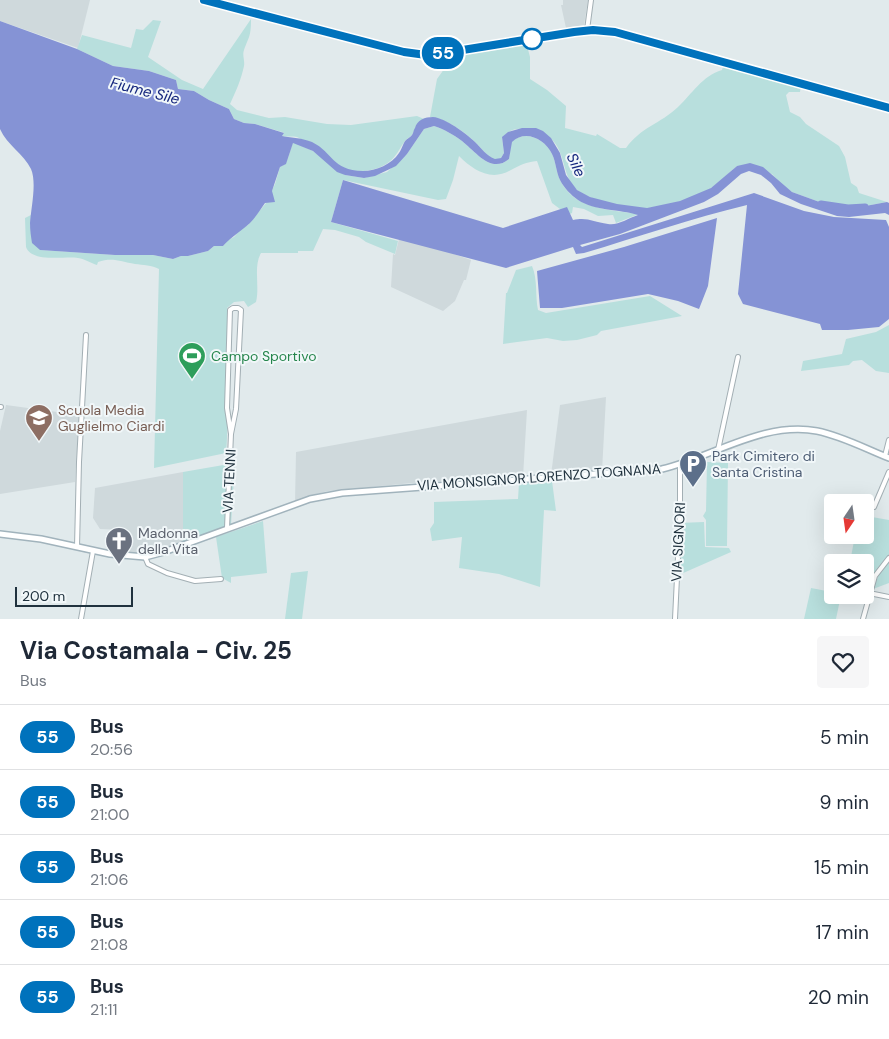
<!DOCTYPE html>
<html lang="it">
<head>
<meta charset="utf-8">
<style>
  body { margin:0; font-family:"DM Sans",sans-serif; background:#f6f6f7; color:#1f2937; height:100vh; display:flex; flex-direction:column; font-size:19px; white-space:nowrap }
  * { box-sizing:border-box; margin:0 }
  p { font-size:16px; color:#747a83 }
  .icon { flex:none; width:28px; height:28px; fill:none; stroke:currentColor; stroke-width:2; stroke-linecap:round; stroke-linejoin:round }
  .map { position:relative; height:619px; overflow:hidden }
  .panel { display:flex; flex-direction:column; background:#fff; flex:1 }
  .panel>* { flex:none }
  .badge { padding:0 10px; border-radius:16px; font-size:18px; line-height:32px }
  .needle { width:32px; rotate:193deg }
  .buttons { position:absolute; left:824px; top:494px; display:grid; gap:10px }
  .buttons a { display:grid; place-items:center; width:50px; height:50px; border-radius:5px; background:#fff; box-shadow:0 5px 20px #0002; font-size:25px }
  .scale { position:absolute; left:15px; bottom:12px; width:118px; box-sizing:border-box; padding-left:5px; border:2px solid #20323e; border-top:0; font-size:14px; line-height:18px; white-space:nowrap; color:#20323e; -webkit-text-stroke:4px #f1f7f9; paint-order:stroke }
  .map>.badge { position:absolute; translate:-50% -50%; box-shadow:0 0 0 2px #fff }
  .round { display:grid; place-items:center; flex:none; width:52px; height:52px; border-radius:5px; background:#f6f6f7 }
  .summary { display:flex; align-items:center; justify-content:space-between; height:85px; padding:0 20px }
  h1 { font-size:24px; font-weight:700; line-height:38px }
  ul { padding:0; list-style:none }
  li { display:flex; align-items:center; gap:15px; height:65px; padding:0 20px; border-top:1px solid #e0e1e3 }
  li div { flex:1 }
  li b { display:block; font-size:19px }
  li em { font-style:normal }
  li .badge { min-width:55px; font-weight:700; text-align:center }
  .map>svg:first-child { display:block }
  .built { fill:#cfd9dc }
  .green { fill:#b8dfdd }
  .water { fill:#8593d5 }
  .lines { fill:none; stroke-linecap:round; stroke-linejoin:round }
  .river { stroke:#8593d5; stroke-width:7 }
  .street-casing { stroke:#a3afb4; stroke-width:6 }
  .secondary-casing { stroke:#a1b3bc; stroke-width:8 }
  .street { stroke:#fff; stroke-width:4 }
  .secondary { stroke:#fff; stroke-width:5 }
  .line-casing { stroke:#fff; stroke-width:11 }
  .line { stroke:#0072bc; stroke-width:8 }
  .stop-dot { fill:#fff; stroke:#0072bc; stroke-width:2.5 }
  .labels { text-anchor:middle; stroke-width:4; stroke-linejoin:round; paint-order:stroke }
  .leisure-label { font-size:14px; fill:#27864d; stroke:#f1f7f9; text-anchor:start }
  .education-label { font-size:14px; fill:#785e54; stroke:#f1f7f9; text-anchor:start }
  .service-label { font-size:14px; fill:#4e5e75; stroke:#f1f7f9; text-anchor:start }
  .street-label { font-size:14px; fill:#20323e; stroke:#f1f7f9 }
  .worship-label { font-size:14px; fill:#5b616d; stroke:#f1f7f9; text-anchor:start }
  .water-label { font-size:15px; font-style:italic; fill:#16277e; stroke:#f1f7f9 }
</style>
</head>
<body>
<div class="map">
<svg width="889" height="619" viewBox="0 0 889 619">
  <rect width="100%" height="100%" fill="#e1eaec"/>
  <g class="built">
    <path d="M0,0H90L78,48L0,21Z"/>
    <path d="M563,0H588L584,25L566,28L561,5H563Z"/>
    <path d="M400,235L471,260L466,280H464L455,301L443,311L391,287L393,254L395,255Z"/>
    <path d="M606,397L602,471L551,475L560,405Z"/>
    <path d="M6,405L79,415L75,482L0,494V431Z"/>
    <path d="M527,410L523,477L412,483L328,491L316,494L295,503L296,452Z"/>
    <path d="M183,472V543L146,554L121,553L124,530L100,529L93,518L95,488Z"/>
  </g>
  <g class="green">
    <path d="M251,19C251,37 249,36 244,50C242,55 245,61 244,66C241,80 236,91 230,104L237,110L269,118L285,117L327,124L351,125L417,116L424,119C416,123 417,126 413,133C412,137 407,138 405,141C399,149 397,156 389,162C377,172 351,175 338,165C325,156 312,144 297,137C293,136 287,137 282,136L284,133L282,132L255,124L244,123L234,119L229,109L209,100L194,91L178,89L176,80L149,71L113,66L77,49L82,35L131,48L136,29L143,30L153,20L161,21L148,57L182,80L203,89Z"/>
    <path d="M526,42L530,57V79L547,90L566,106L565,128L596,136L597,134L620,148H626C641,127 660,124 678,107C692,94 702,76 722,70L724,63L801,85L800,92H789L786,95L790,112L800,117L806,124L839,146L845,157L851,183L857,187L859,193L887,202L860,207L836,208L792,192L781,184L772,174L737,166C728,173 721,182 711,188C694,199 669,205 649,208C632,210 589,201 576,189C562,176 566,152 551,139C549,136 544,136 541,134C527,129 514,124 502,138L504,153L501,158L495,160C487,156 482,149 476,143C465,132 447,119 430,117L437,79L447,65L449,55Z"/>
    <path d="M434,126C444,129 454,135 462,141C476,152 491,174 509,159L511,142C525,129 545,139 552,154C556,162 556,172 560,180C564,188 571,196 578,200C595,210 620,211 639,214L616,223L613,215L598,216L584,209L573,207L572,213L568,215L552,203L537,161C526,162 520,165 511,170C491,182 473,170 459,156L453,180L446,199L438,200L343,180L331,222L398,241L395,254L366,242L359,237L335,230L323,229L313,251H298V253H261C253,267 260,286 256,302L248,307L244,301L234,302L227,308C230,321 227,337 227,351C227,385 229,419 226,453L154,468L159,269C152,265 143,265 135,264C121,262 113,257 98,262L97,265C91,263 85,259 78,258C64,256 32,263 26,247L25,218L31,215L30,225L40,250L115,255H153L173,259L181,256H188L208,251L214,246H223L228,240L234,237L241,229L248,225L266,203L275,184L280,167L285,164L288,158L293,142L313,151L345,175L364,178L387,172L407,154L424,129Z"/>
    <path d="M532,266C538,280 535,296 538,310L546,313L650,296L682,316L601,331L597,335L577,340L563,341L547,338L503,344L506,293H507L516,270Z"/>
    <path d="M889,325V373L876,371L862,360L853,361L849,365L801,371L803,361L842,354L846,339L876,332Z"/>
    <path d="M707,462L728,463L727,546H706V520L703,516L706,511Z"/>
    <path d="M235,463L231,525L183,543V472Z"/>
    <path d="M552,481L556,511L544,510L540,587L499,574L459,568L462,537L432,541L430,529L434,523V502L518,499L519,483Z"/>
    <path d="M872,517L889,520V583L873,589L878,577L865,570V562H850L854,541L857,537L865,540L870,519Z"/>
    <path d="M263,521L267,573L231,577V583L222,578L216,537Z"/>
    <path d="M704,522L705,547L729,548L731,552L681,574L679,523Z"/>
    <path d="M308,571L302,619H285L291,573Z"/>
    <path d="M811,588L832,592V595H841L836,619H804Z"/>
  </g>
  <g class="water">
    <path d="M0,21L77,49L113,66L149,71L176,80L178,89L194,91L209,100L229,109L234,119L244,123L255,124L284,133L282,136C293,138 302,138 312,142C334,153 331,170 363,171C376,171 392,164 399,153C402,149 403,143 406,140C408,138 411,137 412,135C414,132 413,131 415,128C417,120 425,117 433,117C445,118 466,133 475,142C481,148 487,156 495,159L501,158L504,153L502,137L508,132L522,128H536L543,131L551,138L560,153L566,175L577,190L590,197L617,204L647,208L680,201L711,188L737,166L750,163L763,167L792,192L836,208L860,207L887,202L889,203V215L885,213L849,217L837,216L801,204L780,194L771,183L761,175L749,171L741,174L718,194L704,202L620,234L580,245L582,247L754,193L804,211L834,217L886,220L889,227V319L879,327L848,330H822L820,324L743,304L738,294L747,205C692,218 638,237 584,253L576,254L573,247L506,268L331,222L343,180L503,228L567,207L573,220C588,217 593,222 608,224C617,226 629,218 638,215C619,209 595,211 578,200C571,195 564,188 560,180C556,172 556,162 552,154C545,139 525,129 512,142L509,159C491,174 476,152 462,141C454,135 444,129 434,126L424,129L407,154L396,166L375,176L364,178L345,175L337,172L313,151L293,143L286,164L280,167L272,191L275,202L265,203C260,210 256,217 250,223C241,231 231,237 223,246H214L208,251L188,256H181L173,259L153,255H115L40,250L32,243C31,237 30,230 30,223C31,208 37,183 31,169C24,154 7,145 0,129Z"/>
    <path d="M717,218L708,286L699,309L678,301L648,294L562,308H540L537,271L624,247Z"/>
  </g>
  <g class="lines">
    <path class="river" d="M821,204L848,208L865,207"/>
    <defs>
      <g id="street">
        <path d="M587,30L591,0"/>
        <path d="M0,407H1"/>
        <path d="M718,450L738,357"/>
        <path d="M885,456L889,440"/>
        <path d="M874,507L889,472"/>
        <path d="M227,528L231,434L236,409L241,310L238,308H233L230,310L227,408L231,434"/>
        <path d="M77,547L79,462L86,335"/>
        <path d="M145,557L148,564L167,573L195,581L221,579"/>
        <path d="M869,593L889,597"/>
        <path d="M81,619L93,551"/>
        <path d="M675,619L680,515V465"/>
        <path d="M863,619L875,576L889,558"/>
      </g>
      <g id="secondary">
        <path d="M204,0L404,52L433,54L574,32L593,30L615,32L889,108"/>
        <path d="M0,534L41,539L110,554L145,557L164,552L310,499L342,493L662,469C713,457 763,421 817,431C842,436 866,449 889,458"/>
      </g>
    </defs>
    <use href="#street" class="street-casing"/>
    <use href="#secondary" class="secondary-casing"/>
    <use href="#street" class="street"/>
    <use href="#secondary" class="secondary"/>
  </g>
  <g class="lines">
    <defs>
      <path id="line" d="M204,0L404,52L426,55L444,53L574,32L593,30L615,32L889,108"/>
    </defs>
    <use href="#line" class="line-casing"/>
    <use href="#line" class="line"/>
  </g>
  <defs>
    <symbol id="stadium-pin" viewBox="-11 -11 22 30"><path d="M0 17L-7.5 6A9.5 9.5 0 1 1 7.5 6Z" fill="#2e9e5b" stroke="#f1f7f9"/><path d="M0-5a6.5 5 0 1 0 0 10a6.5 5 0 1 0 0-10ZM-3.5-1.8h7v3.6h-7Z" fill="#fff"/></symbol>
    <symbol id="school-pin" viewBox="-11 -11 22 30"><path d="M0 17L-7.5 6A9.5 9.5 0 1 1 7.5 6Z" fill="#8d6e63" stroke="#f1f7f9"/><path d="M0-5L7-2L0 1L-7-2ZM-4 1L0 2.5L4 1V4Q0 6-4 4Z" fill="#fff"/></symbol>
    <symbol id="parking-pin" viewBox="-11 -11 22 30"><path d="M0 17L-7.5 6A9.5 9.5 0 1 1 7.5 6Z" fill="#5c6f8a" stroke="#f1f7f9"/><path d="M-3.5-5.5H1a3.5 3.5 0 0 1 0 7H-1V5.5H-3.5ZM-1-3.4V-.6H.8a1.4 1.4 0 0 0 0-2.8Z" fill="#fff"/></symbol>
    <symbol id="church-pin" viewBox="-11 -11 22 30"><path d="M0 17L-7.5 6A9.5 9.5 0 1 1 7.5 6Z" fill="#6b7280" stroke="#f1f7f9"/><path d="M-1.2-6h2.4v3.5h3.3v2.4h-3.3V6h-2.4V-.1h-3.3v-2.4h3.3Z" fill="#fff"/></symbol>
  </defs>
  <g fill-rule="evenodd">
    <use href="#stadium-pin" x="176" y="340" width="32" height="43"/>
    <use href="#school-pin" x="23" y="402" width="32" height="43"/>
    <use href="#parking-pin" x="677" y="448" width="32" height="43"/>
    <use href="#church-pin" x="103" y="525" width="32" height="43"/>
  </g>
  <circle class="stop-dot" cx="532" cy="39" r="10"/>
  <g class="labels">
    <g class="leisure-label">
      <text x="211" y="361">Campo Sportivo</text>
    </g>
    <g class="education-label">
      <text x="58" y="415">Scuola Media<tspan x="58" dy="16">Guglielmo Ciardi</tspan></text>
    </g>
    <g class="service-label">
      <text x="712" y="461">Park Cimitero di<tspan x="712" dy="16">Santa Cristina</tspan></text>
    </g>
    <g class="street-label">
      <text transform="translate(539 477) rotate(-4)" y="5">VIA MONSIGNOR LORENZO TOGNANA</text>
      <text transform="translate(229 481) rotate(-87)" y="5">VIA TENNI</text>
      <text transform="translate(678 542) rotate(-87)" y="5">VIA SIGNORI</text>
    </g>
    <g class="worship-label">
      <text x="138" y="538">Madonna<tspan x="138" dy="16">della Vita</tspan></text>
    </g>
    <g class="water-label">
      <text transform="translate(145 91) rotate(14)" y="5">Fiume Sile</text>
      <text transform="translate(576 165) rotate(65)" y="5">Sile</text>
    </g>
  </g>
</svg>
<div class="buttons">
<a><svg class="needle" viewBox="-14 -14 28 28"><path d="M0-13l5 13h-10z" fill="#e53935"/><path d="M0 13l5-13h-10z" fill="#747a83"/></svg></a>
<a><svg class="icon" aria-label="layers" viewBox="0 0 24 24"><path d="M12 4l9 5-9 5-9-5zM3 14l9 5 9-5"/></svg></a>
</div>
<div class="scale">200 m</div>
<b class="badge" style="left:443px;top:53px;background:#0072bc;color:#fff">55</b>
</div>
<section class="panel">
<div class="summary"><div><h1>Via Costamala - Civ. 25</h1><p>Bus</p></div><a class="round"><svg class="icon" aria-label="heart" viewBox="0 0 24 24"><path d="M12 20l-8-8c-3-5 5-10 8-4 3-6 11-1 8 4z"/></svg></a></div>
<ul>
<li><span class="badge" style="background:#0072bc;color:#fff">55</span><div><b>Bus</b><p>20:56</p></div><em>5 min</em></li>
<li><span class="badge" style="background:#0072bc;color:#fff">55</span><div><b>Bus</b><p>21:00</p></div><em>9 min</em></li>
<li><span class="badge" style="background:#0072bc;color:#fff">55</span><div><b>Bus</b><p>21:06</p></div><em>15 min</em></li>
<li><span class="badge" style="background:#0072bc;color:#fff">55</span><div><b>Bus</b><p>21:08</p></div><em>17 min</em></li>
<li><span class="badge" style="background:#0072bc;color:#fff">55</span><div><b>Bus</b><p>21:11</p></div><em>20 min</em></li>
</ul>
</section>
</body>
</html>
